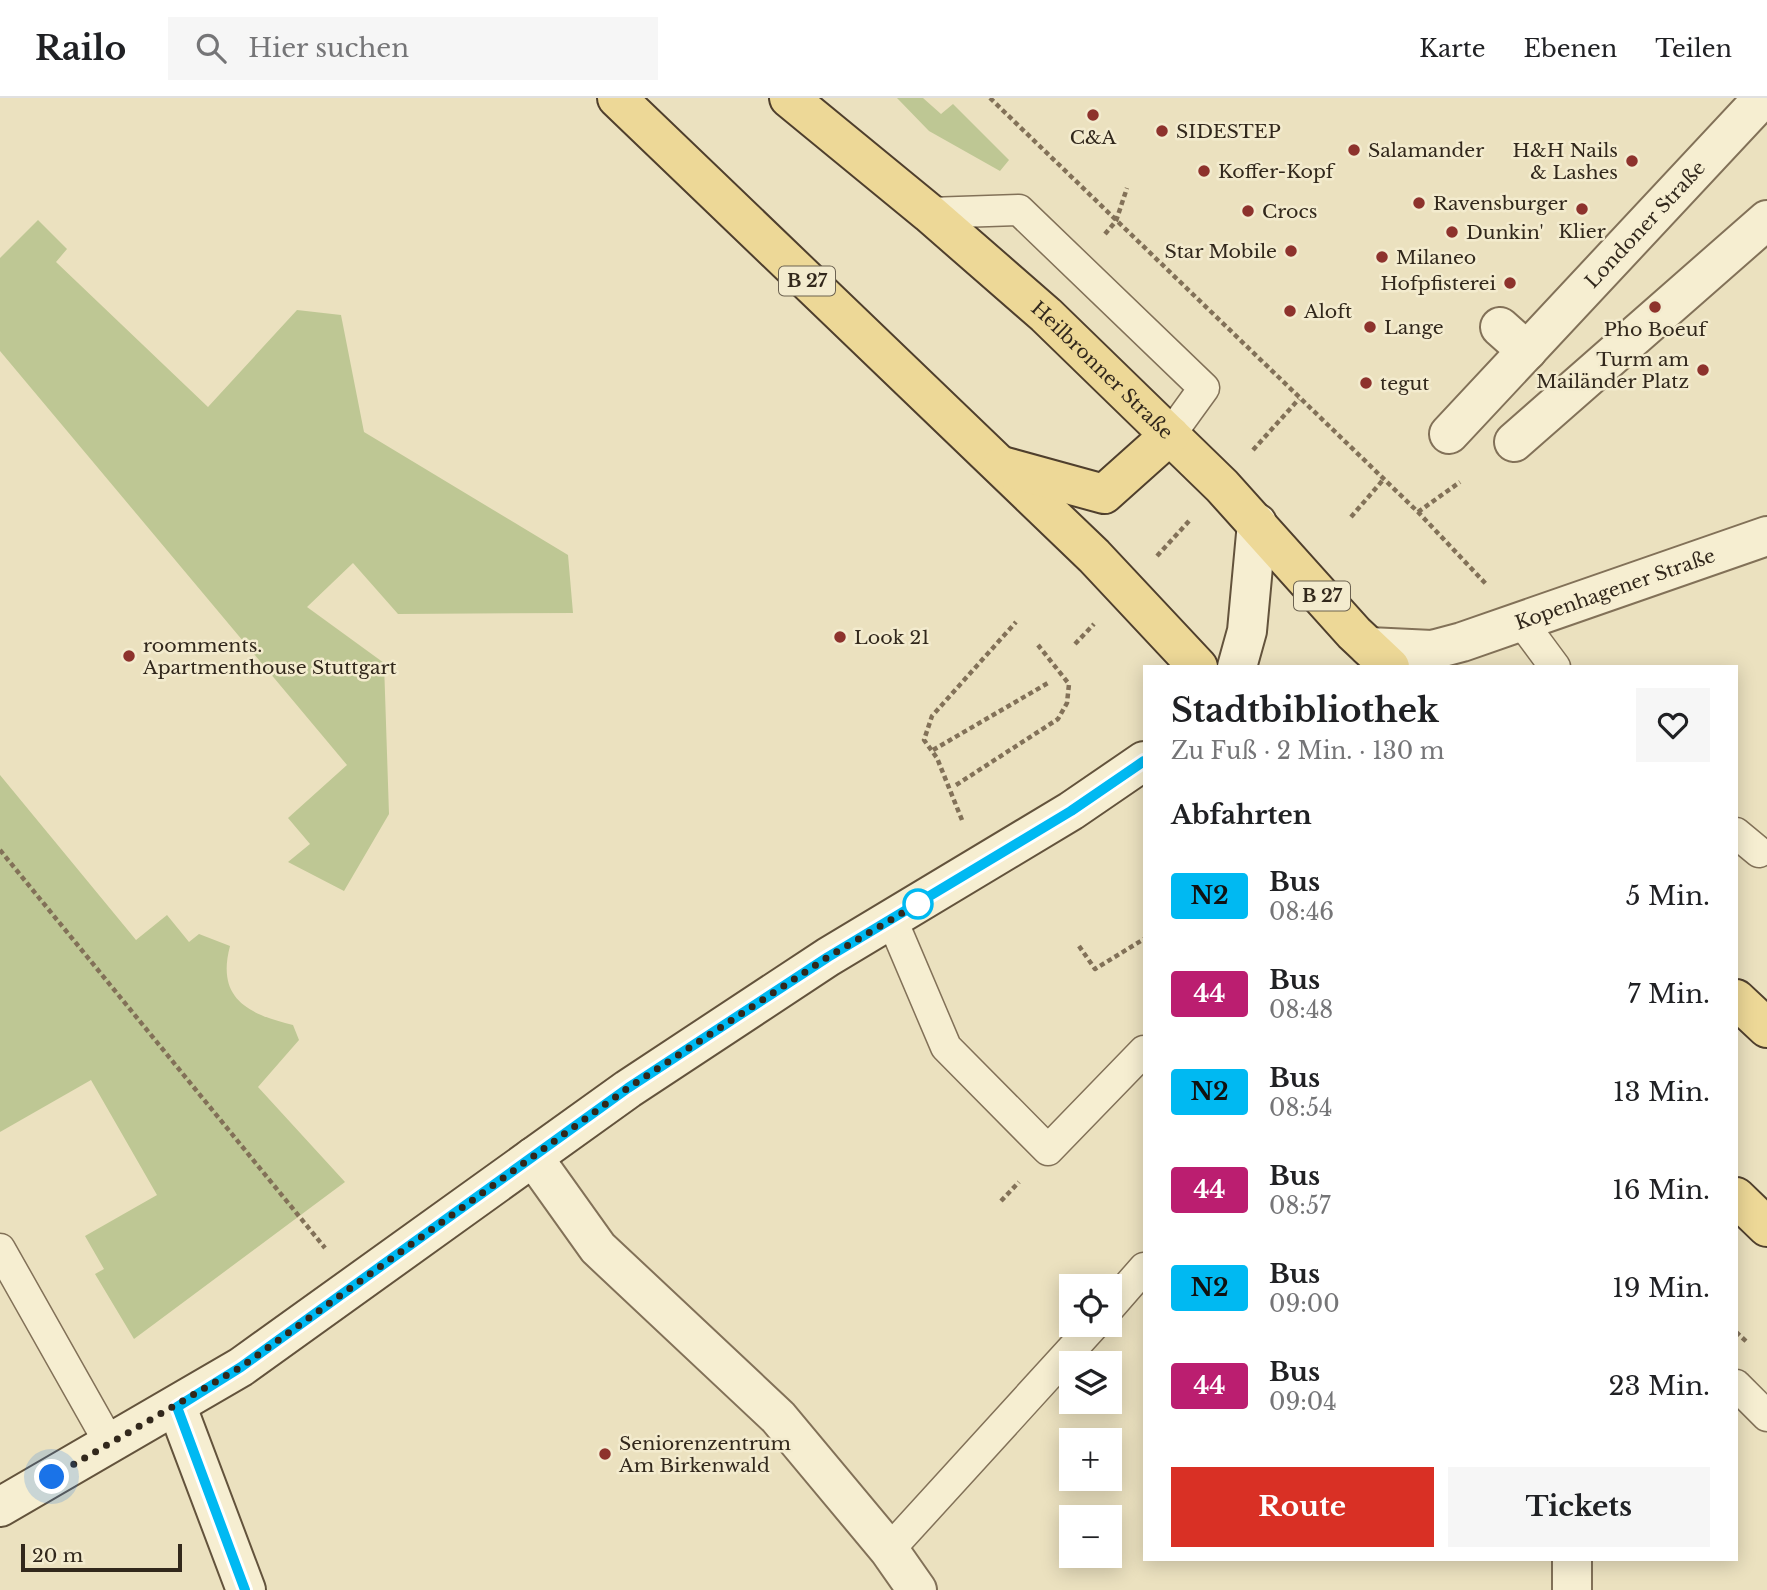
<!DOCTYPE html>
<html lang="de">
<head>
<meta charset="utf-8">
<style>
  body { margin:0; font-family:"Libre Baskerville",serif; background:#f6f6f6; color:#202124; height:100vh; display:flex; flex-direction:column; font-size:26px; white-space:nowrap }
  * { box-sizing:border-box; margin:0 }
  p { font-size:23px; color:#757577 }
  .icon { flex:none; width:38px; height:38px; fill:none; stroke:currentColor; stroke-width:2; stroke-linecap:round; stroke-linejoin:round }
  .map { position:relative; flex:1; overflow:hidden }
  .side { position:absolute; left:1143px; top:567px; width:595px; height:896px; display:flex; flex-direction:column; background:#fff; border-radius:0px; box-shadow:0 4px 18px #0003 }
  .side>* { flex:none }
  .badge { padding:0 14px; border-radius:5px; font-size:24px; line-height:46px }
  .fabs { position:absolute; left:1059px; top:1176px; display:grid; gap:14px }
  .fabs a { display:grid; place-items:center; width:63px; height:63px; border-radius:0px; background:#fff; box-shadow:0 4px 18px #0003; font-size:35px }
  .scale { position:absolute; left:21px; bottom:18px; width:161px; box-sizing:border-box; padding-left:7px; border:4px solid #32281c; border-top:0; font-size:19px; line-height:24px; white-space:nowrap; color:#32281c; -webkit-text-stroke:5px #f3ebce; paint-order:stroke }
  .you { position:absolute; width:35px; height:35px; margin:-18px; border:5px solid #fff; border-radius:50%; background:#1a73e8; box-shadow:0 0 0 10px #1a73e833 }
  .map>.badge { position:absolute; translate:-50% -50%; box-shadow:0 0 0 4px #fff }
  h2 { padding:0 28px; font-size:26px; line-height:63px }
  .round { display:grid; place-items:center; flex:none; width:74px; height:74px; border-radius:0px; background:#f6f6f6 }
  .summary { display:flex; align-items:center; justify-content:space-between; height:119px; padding:0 28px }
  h1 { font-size:33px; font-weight:800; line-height:52px }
  .button { display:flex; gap:14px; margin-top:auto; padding:14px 28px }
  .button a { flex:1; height:80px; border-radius:0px; background:#d93025; color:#fff; font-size:28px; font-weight:800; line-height:80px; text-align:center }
  .button a+a { background:#f6f6f6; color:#202124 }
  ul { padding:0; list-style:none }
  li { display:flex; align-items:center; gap:21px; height:98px; padding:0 28px }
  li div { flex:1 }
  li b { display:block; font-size:26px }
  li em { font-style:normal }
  li .badge { min-width:77px; font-weight:700; text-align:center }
  header { display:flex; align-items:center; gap:42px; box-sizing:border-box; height:98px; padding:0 35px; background:#fff; border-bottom:2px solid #e0e0e0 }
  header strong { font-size:33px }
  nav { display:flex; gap:38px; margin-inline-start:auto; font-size:24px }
  .search { width:490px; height:63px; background:#f6f6f6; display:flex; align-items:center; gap:18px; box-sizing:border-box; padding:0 24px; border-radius:0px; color:#757577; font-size:26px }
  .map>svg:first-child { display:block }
  .green { fill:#bec794 }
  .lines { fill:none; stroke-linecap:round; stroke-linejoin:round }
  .lane-casing { stroke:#827158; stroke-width:33 }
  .street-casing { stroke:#827158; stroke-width:42 }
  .secondary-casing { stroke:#63533c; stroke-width:42 }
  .primary-casing { stroke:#4f3f2d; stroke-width:42 }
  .path { stroke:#827158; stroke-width:4.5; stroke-dasharray:5 3.5; stroke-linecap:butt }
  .lane { stroke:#f6eed1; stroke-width:30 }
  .street { stroke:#f6eed1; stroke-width:38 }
  .secondary { stroke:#f6eed1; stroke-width:38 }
  .primary { stroke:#edd897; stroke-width:38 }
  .line-casing { stroke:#fff; stroke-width:16 }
  .line { stroke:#00b9f2; stroke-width:10 }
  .walk { stroke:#32281c; stroke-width:7; stroke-dasharray:0 12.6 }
  .poi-dot { fill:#8d322c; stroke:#f3ebce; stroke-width:2.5 }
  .stop-dot { fill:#fff; stroke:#00b9f2; stroke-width:3.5 }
  .labels { text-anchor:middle; stroke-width:5; stroke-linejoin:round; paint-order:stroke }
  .shield { fill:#f3ebce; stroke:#6c6251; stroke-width:2 }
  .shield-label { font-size:18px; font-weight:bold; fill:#32281c }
  .poi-label { font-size:19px; fill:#32281c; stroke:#f3ebce; text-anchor:start }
  .street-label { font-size:19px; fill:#32281c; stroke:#f3ebce }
</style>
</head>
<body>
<header>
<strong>Railo</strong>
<div class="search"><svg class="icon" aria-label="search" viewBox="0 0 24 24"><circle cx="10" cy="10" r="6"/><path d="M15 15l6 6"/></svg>Hier suchen</div>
<nav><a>Karte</a><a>Ebenen</a><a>Teilen</a></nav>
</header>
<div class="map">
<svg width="1767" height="1492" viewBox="0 0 1767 1492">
  <rect width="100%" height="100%" fill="#ebe1bf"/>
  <g class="green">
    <path d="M897,0H923L941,16L953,6L1009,62L1000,73L929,33Z"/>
    <path d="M38,122L67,151L56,164L208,309L297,212L341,217L364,334L568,457L573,515L398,516L353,465L307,509L384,565L389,716L344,793L288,764L310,746L288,720L347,667L0,253V160Z"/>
    <path d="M0,677L136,842L167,817L189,844L199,836L230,848C216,901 248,916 293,927L299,942L258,989L345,1084L134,1241L95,1176L104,1171L85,1138L157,1097L91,982L0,1034Z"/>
  </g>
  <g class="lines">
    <defs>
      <g id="lane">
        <path d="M929,115L1019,112L1204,290L1170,337"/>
        <path d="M1521,523L1555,569"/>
        <path d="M1736,735L1759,754"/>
        <path d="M892,822L946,949L1048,1052L1144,953"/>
        <path d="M0,1151L110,1346"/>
        <path d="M1110,1209L1144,1170"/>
        <path d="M1736,1287L1767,1318"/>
        <path d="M889,1452L1094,1227"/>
      </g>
      <g id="street">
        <path d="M1500,229L1527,253"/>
        <path id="s1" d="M1449,336L1763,0"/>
        <path d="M1514,344L1767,122"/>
        <path id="s2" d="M1369,549L1432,552L1462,544L1767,438"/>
        <path d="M533,1059L598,1150L778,1319L889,1452L917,1492"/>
        <path d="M1572,1461V1492"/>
      </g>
      <g id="secondary">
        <path d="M1237,569L1247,533L1257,425"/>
        <path d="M177,1309L246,1492"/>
        <path d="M0,1409L241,1269L628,991L828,859L1071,713L1144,663"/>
      </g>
      <g id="primary">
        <path d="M617,0L1094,458L1198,569"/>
        <path id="s3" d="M789,0L929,115L1046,217L1222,388L1354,535L1390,569"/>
        <path d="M1002,368L1104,396L1170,337"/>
        <path d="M1736,901L1767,930"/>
        <path d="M1736,1099L1767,1129"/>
      </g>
    </defs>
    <use href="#lane" class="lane-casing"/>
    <use href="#street" class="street-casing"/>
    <use href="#secondary" class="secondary-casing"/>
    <use href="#primary" class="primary-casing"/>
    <g class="path">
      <path d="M990,0L1418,414L1486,486"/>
      <path d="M1105,136L1116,123L1127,90"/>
      <path d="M1253,352L1299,301"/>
      <path d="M1418,414L1460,384"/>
      <path d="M1351,419L1383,382"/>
      <path d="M1157,458L1189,423"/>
      <path d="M1075,546L1094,526"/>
      <path d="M933,652L1048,585"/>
      <path d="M956,687L1058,621L1067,605L1069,586L1038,547"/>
      <path d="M962,722L937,660L924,642L932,618L1016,524"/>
      <path d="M0,752L325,1150"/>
      <path d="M1079,848L1095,871L1144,841"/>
      <path d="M1001,1103L1019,1084"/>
      <path d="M1736,1234L1748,1245"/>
    </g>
    <use href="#lane" class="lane"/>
    <use href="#street" class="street"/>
    <use href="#secondary" class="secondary"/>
    <use href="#primary" class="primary"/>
  </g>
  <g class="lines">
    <defs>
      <path id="line" d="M245,1492L177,1309L241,1269L628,990L828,859L1071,713L1144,663"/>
    </defs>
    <use href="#line" class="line-casing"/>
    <use href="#line" class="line"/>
    <path class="walk" d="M52,1379L241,1269L628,990L828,859L926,801L918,806"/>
  </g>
  <g class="poi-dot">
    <circle cx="1093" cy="17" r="7"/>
    <circle cx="1162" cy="33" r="7"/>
    <circle cx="1354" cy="52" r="7"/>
    <circle cx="1632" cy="63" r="7"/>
    <circle cx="1204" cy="73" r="7"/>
    <circle cx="1419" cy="105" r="7"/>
    <circle cx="1582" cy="111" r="7"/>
    <circle cx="1248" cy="113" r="7"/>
    <circle cx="1452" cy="134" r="7"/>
    <circle cx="1291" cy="153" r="7"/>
    <circle cx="1382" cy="159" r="7"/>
    <circle cx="1510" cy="185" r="7"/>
    <circle cx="1655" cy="209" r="7"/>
    <circle cx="1290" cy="213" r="7"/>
    <circle cx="1370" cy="229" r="7"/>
    <circle cx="1703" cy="272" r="7"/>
    <circle cx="1366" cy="285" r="7"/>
    <circle cx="840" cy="539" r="7"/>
    <circle cx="129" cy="558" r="7"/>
    <circle cx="605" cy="1356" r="7"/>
  </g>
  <circle class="stop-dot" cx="918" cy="806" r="14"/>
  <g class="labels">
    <g class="shield">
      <rect x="779" y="168.5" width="56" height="29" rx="5"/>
      <rect x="1294" y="483.5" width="56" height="29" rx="5"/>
    </g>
    <g class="shield-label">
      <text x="807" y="189">B 27</text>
      <text x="1322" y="504">B 27</text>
    </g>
    <g class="poi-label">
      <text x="1176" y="40">SIDESTEP</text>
      <text x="1093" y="46" text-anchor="middle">C&amp;A</text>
      <text x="1368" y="59">Salamander</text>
      <text x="1618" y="59" text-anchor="end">H&amp;H Nails<tspan x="1618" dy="22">&amp; Lashes</tspan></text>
      <text x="1218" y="80">Koffer-Kopf</text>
      <text x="1433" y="112">Ravensburger</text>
      <text x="1262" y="120">Crocs</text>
      <text x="1582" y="140" text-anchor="middle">Klier</text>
      <text x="1466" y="141">Dunkin'</text>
      <text x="1277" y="160" text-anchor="end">Star Mobile</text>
      <text x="1396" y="166">Milaneo</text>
      <text x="1496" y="192" text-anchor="end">Hofpfisterei</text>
      <text x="1304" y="220">Aloft</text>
      <text x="1384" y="236">Lange</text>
      <text x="1655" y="238" text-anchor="middle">Pho Boeuf</text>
      <text x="1689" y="268" text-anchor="end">Turm am<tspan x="1689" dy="22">Mailänder Platz</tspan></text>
      <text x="1380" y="292">tegut</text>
      <text x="854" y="546">Look 21</text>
      <text x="143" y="554">roomments.<tspan x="143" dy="22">Apartmenthouse Stuttgart</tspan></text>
      <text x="619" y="1352">Seniorenzentrum<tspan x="619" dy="22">Am Birkenwald</tspan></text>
    </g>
    <g class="street-label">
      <text dy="7" stroke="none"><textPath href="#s1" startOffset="287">Londoner Straße</textPath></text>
      <text dy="7" stroke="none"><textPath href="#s3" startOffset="415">Heilbronner Straße</textPath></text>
      <text dy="7" stroke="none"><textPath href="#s2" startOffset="256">Kopenhagener Straße</textPath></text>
    </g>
  </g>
</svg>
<div class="fabs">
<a><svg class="icon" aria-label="locate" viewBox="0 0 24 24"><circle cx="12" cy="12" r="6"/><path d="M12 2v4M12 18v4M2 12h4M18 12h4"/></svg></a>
<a><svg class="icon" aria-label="layers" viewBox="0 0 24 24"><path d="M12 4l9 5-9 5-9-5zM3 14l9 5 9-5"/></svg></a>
<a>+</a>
<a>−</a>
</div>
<div class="scale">20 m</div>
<div class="you" style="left:52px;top:1379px"></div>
<section class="side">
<div class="summary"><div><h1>Stadtbibliothek</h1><p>Zu Fuß · 2 Min. · 130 m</p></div><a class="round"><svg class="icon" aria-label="heart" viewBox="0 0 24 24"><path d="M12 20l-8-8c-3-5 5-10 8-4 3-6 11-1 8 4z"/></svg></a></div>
<h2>Abfahrten</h2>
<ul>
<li><span class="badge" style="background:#00b9f2;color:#111">N2</span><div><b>Bus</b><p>08:46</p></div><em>5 Min.</em></li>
<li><span class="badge" style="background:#bb1e70;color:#fff">44</span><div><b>Bus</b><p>08:48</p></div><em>7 Min.</em></li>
<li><span class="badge" style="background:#00b9f2;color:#111">N2</span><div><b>Bus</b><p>08:54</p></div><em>13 Min.</em></li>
<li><span class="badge" style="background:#bb1e70;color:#fff">44</span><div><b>Bus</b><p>08:57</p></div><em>16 Min.</em></li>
<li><span class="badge" style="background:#00b9f2;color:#111">N2</span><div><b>Bus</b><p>09:00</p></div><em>19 Min.</em></li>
<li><span class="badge" style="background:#bb1e70;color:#fff">44</span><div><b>Bus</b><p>09:04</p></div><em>23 Min.</em></li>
</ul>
<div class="button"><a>Route</a><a>Tickets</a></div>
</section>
</div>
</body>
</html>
